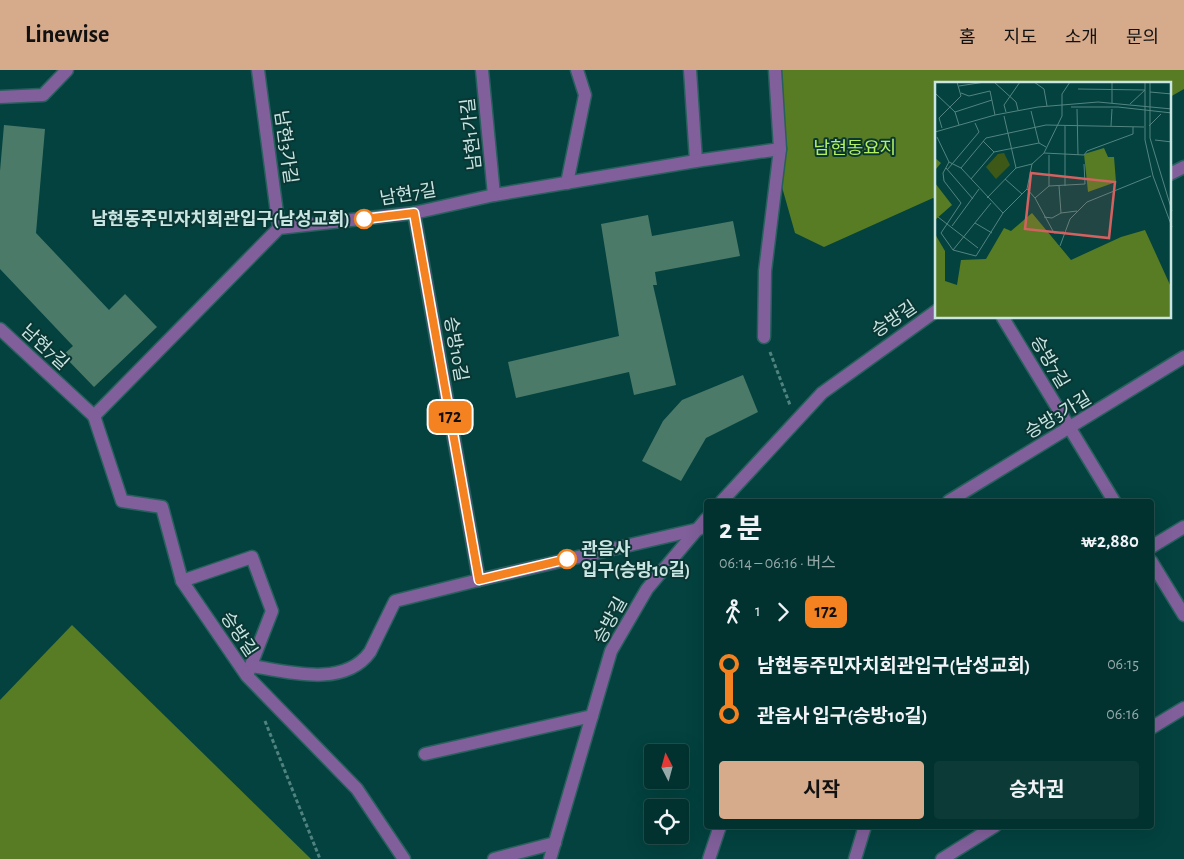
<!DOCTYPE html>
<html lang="ko">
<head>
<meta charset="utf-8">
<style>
  body { margin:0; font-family:"Alegreya Sans","Noto Sans KR",sans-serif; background:#0c3a37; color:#f1f3f6; height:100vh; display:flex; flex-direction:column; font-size:19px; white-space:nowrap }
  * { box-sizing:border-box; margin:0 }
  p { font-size:16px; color:#96aaaa }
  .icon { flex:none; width:28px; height:28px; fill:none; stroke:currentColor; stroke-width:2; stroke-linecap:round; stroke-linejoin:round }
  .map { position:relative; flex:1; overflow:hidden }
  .sheet { position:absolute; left:704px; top:429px; width:450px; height:330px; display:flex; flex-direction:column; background:#02322f; border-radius:5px; box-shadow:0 5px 20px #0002,0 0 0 1px #234d4b }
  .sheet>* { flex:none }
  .badge { padding:0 10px; border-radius:8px; font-size:18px; line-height:32px }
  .needle { width:32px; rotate:354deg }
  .fabs { position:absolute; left:644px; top:674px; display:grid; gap:10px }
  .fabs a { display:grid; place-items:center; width:45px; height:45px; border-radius:5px; background:#02322f; box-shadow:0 5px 20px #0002,0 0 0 1px #234d4b; font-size:25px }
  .map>.badge { position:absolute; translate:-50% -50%; box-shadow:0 0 0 2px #fff }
  .legs { display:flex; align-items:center; gap:8px; height:55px; padding:0 15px; font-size:16px }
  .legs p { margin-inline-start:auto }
  .summary { display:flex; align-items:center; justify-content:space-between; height:85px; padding:0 15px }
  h1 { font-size:28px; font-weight:700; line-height:38px }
  .cta { display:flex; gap:10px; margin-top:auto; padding:10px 15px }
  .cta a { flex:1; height:58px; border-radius:5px; background:#d6ab8b; color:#111; font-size:20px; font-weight:700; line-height:58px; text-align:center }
  .cta a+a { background:#0c3a37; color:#f1f3f6 }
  ul { padding:0 15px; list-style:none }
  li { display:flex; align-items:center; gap:18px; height:50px; font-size:19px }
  li i { display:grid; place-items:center; width:8px; height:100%; margin:0 6px; background:currentColor }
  li i::after { content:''; width:12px; height:12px; margin:-6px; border:4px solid; border-radius:50%; background:#02322f }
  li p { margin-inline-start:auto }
  li:first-child i { background:linear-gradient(#0000 50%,currentColor 0) }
  li:last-child i { background:linear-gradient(currentColor 50%,#0000 0) }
  header { display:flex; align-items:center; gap:30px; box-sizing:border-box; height:70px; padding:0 25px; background:#d6ab8b; color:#111 }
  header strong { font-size:24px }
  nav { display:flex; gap:28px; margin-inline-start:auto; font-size:18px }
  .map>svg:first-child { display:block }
  .forest { fill:#587c23 }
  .building { fill:#4c7a69 }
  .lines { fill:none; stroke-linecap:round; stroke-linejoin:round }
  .minor-casing { stroke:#27605d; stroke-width:15 }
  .path { stroke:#50827f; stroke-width:3; stroke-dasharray:4 2.5; stroke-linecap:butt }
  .minor { stroke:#805f9a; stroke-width:12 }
  .line-1-casing { stroke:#fff; stroke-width:11 }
  .line-1 { stroke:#f58220; stroke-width:8 }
  .stop-1-dot { fill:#fff; stroke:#f58220; stroke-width:2.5 }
  .labels { text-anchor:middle; stroke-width:4; stroke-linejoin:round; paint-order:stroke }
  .street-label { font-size:18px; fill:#cae6e3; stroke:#0a3633 }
  .park-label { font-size:18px; fill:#b4f161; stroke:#0a3633 }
  .stop-label { font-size:18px; font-weight:bold; fill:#cae6e3; stroke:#0a3633; text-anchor:end }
  .inset-road { fill:none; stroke:#538481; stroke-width:1 }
  .view { fill:#d26160; fill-opacity:0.15; stroke:#d26160; stroke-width:2.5 }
  .inset-edge { fill:none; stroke:#cae6e3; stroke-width:2.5 }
</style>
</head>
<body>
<header>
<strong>Linewise</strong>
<nav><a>홈</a><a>지도</a><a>소개</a><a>문의</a></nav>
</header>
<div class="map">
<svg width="1184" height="789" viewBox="0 0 1184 789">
  <rect width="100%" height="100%" fill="#03423f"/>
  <g class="forest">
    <path d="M777,0H1184V19L1170,27V14H936V130L933,128L824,177L795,163L778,103Z"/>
    <path d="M72,555L311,789H0V630Z"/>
  </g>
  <g class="building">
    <path d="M4,55L45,59L36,163L109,240L125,224L157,257L94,317L63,285L73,276L0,199V101Z"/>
    <path d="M648,145L652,166L733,151L740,186L655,202L657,215H653L676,315L634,325L629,302L516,328L508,292L619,266L601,154Z"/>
    <path d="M743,305L758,342L706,368L681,411L642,391L663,351L682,330Z"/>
  </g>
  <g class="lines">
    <defs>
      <g id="minor">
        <path d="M258,0L279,158"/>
        <path d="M482,0L494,125"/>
        <path d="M690,0L696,91"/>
        <path d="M0,27L43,25L67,0"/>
        <path d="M1170,104L1184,97"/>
        <path d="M567,113L585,25L577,0"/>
        <path d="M414,143L479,510L699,459"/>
        <path d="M1003,248L1114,431"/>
        <path d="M0,259L94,346L279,158L414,143L494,125L696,91L780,79L775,0"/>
        <path d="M764,267L765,201L780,79"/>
        <path d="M94,346L122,431L162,437L182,511L247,606L357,719L404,789"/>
        <path d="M722,431L822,323L936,241"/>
        <path d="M949,431L1184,287"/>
        <path d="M1151,477L1184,457"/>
        <path d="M1151,491L1184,545"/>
        <path d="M182,511L252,487L272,541L248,603"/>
        <path d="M252,596C288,602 344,618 370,582L395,531L479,510"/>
        <path d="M1151,658L1184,638"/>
        <path d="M425,684L592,646"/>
        <path d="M494,789L555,773"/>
        <path d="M550,789L611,581L647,519L706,449"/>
        <path d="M709,789L720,756"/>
        <path d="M855,789L865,756"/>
        <path d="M942,789L995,756"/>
      </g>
    </defs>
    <use href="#minor" class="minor-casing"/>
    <g class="path">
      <path d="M770,282L790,335"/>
      <path d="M265,651L320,789"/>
    </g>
    <use href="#minor" class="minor"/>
  </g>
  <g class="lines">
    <defs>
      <path id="line-1" d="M364,149L414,143L479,510L567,489"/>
    </defs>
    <use href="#line-1" class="line-1-casing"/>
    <use href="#line-1" class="line-1"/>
  </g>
  <g class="stop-1-dot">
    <circle cx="364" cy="149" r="9"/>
    <circle cx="567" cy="489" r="9"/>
  </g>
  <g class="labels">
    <g class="street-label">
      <text transform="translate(471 64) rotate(-96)" y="6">남현1가길</text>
      <text transform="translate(286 77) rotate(82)" y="6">남현3가길</text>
      <text transform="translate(408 124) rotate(-9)" y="6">남현7길</text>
      <text transform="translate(894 249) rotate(-34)" y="6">승방길</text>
      <text transform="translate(45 277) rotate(43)" y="6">남현7길</text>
      <text transform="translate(456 279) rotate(80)" y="6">승방10길</text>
      <text transform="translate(1050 292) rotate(59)" y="6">승방7길</text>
      <text transform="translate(1058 345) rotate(-31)" y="6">승방3가길</text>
      <text transform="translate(610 550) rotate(-61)" y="6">승방길</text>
      <text transform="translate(239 564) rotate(56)" y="6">승방길</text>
    </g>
    <g class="park-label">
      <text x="855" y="84">남현동요지</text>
    </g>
    <g class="stop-label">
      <text x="350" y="155">남현동주민자치회관입구(남성교회)</text>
      <text x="581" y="485" text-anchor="start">관음사<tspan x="581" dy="21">입구(승방10길)</tspan></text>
    </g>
  </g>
  <g transform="translate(935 12)">
    <rect width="236" height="236" fill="#03423f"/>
    <path d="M69,71L75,83L61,97L51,85L63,72Z" fill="#3e5917"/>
    <path d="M169,66L173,75H179L181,100L153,110L149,72ZM0,76L6,81L1,87L0,101L17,123L0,138ZM97,131L136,178L186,155L210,148L236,205V236H0V152L10,169V199L22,203L26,178L51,177L69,146L76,149Z" fill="#587c23"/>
    <path class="inset-road" d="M59,0L81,20L83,28M99,0L109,7L112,24M210,0V58L218,94L237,145M215,0V56L237,129M24,4L50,0M143,7L210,8M215,10L237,12M26,11L34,14L55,9L60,33M1,12L20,30L24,43M177,21V0M195,22L210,8M136,25H183L237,31M142,27L143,73M96,29L104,61M20,30L57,18M71,30L69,23L85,0M69,34L81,86M130,44V104M176,44L177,27M214,44L226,32M7,46L4,36L26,14L22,0M0,50L60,33L103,25L163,20L237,27M2,55L14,80L26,86L68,131M220,58L237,60M48,59L59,70M109,71L149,73L152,69L198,52V45M114,73V104M14,80L8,91L9,99L26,121L6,151L18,168L41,174L68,131L92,107L97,82L109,71L127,34V12L135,0M11,86L38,117M26,86L51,56L111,43L209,45M12,88L44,50L40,41M36,97L59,70L104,61L111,65M70,97L87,112M124,104L126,131L142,129M92,107L100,116L114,104L150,102L149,82M52,116L81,86L97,82M100,116L119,151L129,150M3,135L43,166M109,135L117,136L126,131M40,141L57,151M17,144L44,107M125,164L135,137L152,120L216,94M18,168L56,121"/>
    <path class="view" d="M96,91L180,100L174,156L90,147Z"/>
    <rect width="236" height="236" class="inset-edge"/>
  </g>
</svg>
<div class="fabs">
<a><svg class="needle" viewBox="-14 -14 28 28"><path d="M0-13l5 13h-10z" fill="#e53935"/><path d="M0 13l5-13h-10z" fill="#96aaaa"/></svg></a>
<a><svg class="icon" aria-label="locate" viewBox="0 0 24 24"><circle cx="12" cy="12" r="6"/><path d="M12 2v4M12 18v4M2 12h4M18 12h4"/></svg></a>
</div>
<b class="badge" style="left:450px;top:347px;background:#f58220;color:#111">172</b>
<section class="sheet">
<div class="summary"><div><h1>2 분</h1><p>06:14 – 06:16 · 버스</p></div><b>₩2,880</b></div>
<div class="legs"><svg class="icon" aria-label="walk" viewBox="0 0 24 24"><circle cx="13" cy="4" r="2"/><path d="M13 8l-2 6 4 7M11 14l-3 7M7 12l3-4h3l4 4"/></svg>1<svg class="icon" aria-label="forward" viewBox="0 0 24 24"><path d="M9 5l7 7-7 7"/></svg><b class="badge" style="background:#f58220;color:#111">172</b></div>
<ul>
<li><i style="color:#f58220"></i><b>남현동주민자치회관입구(남성교회)</b><p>06:15</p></li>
<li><i style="color:#f58220"></i><b>관음사 입구(승방10길)</b><p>06:16</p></li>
</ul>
<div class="cta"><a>시작</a><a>승차권</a></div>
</section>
</div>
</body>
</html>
